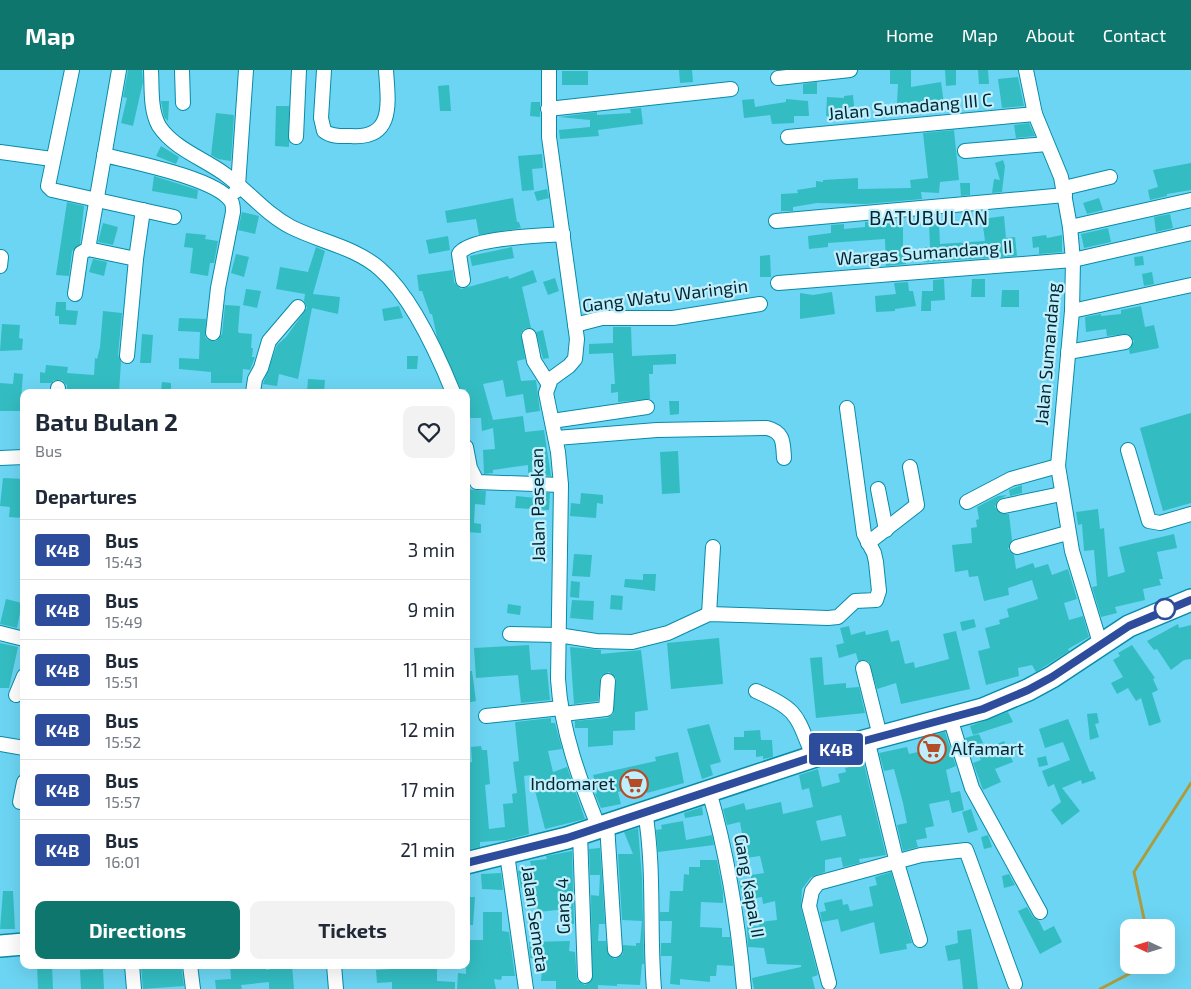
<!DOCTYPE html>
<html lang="en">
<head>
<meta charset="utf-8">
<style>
  body { margin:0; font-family:"Exo 2",sans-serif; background:#f2f2f3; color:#1f2937; height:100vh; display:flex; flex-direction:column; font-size:19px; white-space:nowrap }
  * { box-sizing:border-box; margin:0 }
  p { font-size:16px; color:#747a83 }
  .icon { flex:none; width:28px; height:28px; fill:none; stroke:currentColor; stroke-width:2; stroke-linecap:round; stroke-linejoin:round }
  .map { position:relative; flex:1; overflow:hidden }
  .panel { position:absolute; left:20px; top:319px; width:450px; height:580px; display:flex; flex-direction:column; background:#fff; border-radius:10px; box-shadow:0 5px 20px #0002 }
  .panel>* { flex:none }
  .badge { padding:0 10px; border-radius:4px; font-size:18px; line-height:32px }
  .needle { width:32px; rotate:274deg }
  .buttons { position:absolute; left:1120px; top:849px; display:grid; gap:10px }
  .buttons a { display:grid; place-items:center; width:55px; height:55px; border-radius:10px; background:#fff; box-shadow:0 5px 20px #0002; font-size:25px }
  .map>.badge { position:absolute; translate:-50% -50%; box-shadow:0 0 0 2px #fff }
  h2 { padding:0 15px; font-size:19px; line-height:45px }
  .round { display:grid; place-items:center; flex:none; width:52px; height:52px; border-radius:10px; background:#f2f2f3 }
  .head { display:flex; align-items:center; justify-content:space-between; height:85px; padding:0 15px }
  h1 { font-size:24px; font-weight:700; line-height:38px }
  .action { display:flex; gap:10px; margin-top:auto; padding:10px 15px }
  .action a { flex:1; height:58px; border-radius:10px; background:#0f766e; color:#fff; font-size:20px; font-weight:700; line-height:58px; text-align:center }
  .action a+a { background:#f2f2f3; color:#1f2937 }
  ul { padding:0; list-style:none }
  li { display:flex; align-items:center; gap:15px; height:60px; padding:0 15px; border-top:1px solid #e0e1e3 }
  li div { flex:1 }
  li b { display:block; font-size:19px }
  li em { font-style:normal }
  li .badge { min-width:55px; font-weight:700; text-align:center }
  header { display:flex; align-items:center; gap:30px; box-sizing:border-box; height:70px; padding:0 25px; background:#0f766e; color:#fff }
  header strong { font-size:24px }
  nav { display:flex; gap:28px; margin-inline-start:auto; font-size:18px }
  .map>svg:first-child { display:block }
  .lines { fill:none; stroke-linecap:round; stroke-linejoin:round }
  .stream { stroke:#ac9c41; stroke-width:3 }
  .building { fill:#33bdc2; fill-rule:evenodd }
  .minor-casing { stroke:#088ba7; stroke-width:16 }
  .highway-casing { stroke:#088ba7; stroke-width:24 }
  .minor { stroke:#fff; stroke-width:14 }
  .highway { stroke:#fff; stroke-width:21 }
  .line-casing { stroke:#fff; stroke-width:11 }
  .line { stroke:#2d4c9c; stroke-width:8 }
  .stop-dot { fill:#fff; stroke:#2d4c9c; stroke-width:2.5 }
  .labels { text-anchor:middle; stroke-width:4.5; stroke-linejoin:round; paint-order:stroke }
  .street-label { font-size:18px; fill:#02252e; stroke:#bfeefd }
  .poi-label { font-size:18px; fill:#02252e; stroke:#bfeefd; text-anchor:start }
  .quarter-label { font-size:20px; letter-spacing:1px; fill:#02252e; stroke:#bfeefd }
</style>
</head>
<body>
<header>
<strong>Map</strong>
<nav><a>Home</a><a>Map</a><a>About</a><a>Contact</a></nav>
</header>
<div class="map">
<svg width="1191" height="919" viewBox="0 0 1191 919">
  <rect width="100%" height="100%" fill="#6cd5f3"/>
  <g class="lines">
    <g class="stream">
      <path d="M1146,858L1134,802L1191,713"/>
      <path d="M1100,919L1146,895"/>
    </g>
  </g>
  <g class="building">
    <path d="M128,0H142L143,12L133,56L121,53L127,28L123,27Z"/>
    <path d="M679,0H692L693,12L680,13Z"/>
    <path d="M890,0H911V17L941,12L945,41L915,42L914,34L897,33L898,14H890Z"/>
    <path d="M945,0H956V15L946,16Z"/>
    <path d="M978,0H988L989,14H979Z"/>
    <rect x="562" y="1" width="26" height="14"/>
    <path d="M1018,7L1024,36L1002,38L998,9Z"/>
    <path d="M817,12V24H803V14Z"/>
    <path d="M449,15L451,41H440L438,16Z"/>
    <path d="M853,25L855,46H826L827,27L844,28V26Z"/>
    <path d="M754,29L755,37L786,32V29L808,31L809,46H794V53L772,54L770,45L744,48L742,30Z"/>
    <path d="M161,31H169L168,51L164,47Z"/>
    <path d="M531,32H540V47L530,46Z"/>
    <path d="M276,36H289V77L275,76Z"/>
    <path d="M641,38L643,54L598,60L599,66L560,69L559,60L590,57V50L559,47L597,42V45L631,43L630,39Z"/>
    <path d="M216,43L234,45L231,91L218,89L211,85Z"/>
    <path d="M1029,53L1035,66L1016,68L1014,55Z"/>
    <path d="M954,60L959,110L940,112L939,123L921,122L922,129L866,134L817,133L793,137V141H781V124L798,123L797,120L816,117V111L823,112V110L858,108V119L911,118L910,110L928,108L923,63Z"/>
    <path d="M161,76L179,87L176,94L156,86Z"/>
    <path d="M542,84L543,98L532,99L534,120L522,121L518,86Z"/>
    <path d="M1003,90L1005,96L1002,122L992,123L994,109L1000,110L995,93Z"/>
    <path d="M1191,93V120L1167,124V126L1150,130L1148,120L1158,117L1153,100Z"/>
    <path d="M154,106L198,120L197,129L152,121Z"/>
    <path d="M960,113H970V125L961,126Z"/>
    <path d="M547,119L549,128L537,131L534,122Z"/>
    <path d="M513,128L517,152H519L521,158L479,165L476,149L447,153L445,141Z"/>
    <path d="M1099,128L1103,140L1087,144L1083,133Z"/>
    <path d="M67,132L84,136L80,174L72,181L69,206L56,205Z"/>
    <path d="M242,142L259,146L255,164L238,160Z"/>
    <path d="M1170,144L1173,158L1156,162L1154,147Z"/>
    <path d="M1004,146L1006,168L1015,167L1017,186L924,192L925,177H930L929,153L939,152L940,174L985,171L982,149Z"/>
    <path d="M874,151V153L903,154V179L905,178L906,194L886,196L885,169L828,173V177L809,179L808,166L831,163V155L844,154V159L865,157V152Z"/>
    <path d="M103,153L118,157L113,175L98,172Z"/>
    <path d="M1108,158L1111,172L1084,178L1081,164Z"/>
    <path d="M186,163L206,165L205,169L218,171L214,193H210L208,206L190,203L193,178L184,177Z"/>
    <path d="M1046,165L1047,168L1062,165V182L1039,184V177L1033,178L1032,167Z"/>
    <path d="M448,166L450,180L429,184L426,170Z"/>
    <path d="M316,177L325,181L313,224L340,227L338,244L312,238L298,309L279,304L277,316L263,314L277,275L286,267L307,238L304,231L305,224L276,219L280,197L308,202Z"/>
    <path d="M512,177L514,188L472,196L470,186Z"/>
    <path d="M236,184L249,187L244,207L231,203Z"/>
    <path d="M770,185L771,207H760V186Z"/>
    <path d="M1143,186L1144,195L1135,196L1134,187Z"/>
    <path d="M93,189L107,192L104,206L89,202Z"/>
    <path d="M453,200L454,212L461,219L508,206L509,209L533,200L537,212L522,217L531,258L524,259L521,263L525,289L517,291L521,311L536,310L540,341L526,343L523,324L506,327L503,310L483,314L493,350L523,346L525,362L544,360L551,406L528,403V395L493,400V403L484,404L483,380L495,379L493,358L482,361L481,348H468L466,319L461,320L437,267L432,244H430L422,221H419L417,205Z"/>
    <path d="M1152,202L1154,214L1144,216L1142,204Z"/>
    <path d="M555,208L559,221L548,225L543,212Z"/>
    <path d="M944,209L945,230L931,231V241H921L922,221H933V210Z"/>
    <path d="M972,209H985V227H971Z"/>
    <path d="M908,212L909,221H913L916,236L895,239V241L876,242L875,226L896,224L894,213Z"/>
    <path d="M246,219L261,221L257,238L243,235Z"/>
    <path d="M1002,220H1019V237H1001Z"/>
    <path d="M832,222L835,244L800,249V223L813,225Z"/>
    <path d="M56,232H66V240L78,241L76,255L59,254V246H55Z"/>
    <path d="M225,235L240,236L238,261L239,263L252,264L251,278H253L252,287H255L250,300L243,299L242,313H211V302L179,299V288L199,289L200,262L178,261L179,248L206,249L205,267L208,270L216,271L222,264Z"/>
    <path d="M399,236L403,248L384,251L382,239Z"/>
    <path d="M1141,236L1145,257L1154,255L1159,278L1130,284L1129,280L1134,271L1128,264L1107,266L1106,259L1086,262L1085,247L1101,244V246L1121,244V240Z"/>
    <path d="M103,241L122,243L118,285L121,292L119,322H67V315L62,310H54L51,313H40V302L45,303L46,295L68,297L67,303L94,305L95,288L97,289L100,277Z"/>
    <path d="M2,254L20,255L19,268L23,269L22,280L0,281Z"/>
    <path d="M613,257H631L632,286L676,284V294L653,295V304H649L650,329L618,332V322L611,323V314H615L613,283L589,284V274L613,273Z"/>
    <path d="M543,260L549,288L543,289L536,262Z"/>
    <path d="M142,264L153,265L151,293H140Z"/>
    <path d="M407,286H418L417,299H407Z"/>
    <path d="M14,303L23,304L20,341H0V313L13,314Z"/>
    <path d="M308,309L325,310L324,322H307Z"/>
    <path d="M162,312L171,313V322H161Z"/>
    <path d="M669,331H679V344L670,345Z"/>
    <path d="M1191,343V433L1163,441L1140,358Z"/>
    <path d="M678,381L680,423L662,424L660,382Z"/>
    <path d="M3,408L24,409L23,448L9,447L10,437L0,436Z"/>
    <path d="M1022,415V423L1010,426L1009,420Z"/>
    <path d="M466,419L486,421L485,435L475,434L474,453L481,454V463L467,462Z"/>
    <path d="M536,423H550L549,440L515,438L516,426L536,428Z"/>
    <path d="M581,423L603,425V434L597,433L596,448L570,446L571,433L580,434Z"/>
    <path d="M1007,425L998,430L995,437L1001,444H1009L1012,470L1008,479L1014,485L1016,499L1033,493L1035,498L1048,494L1052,505L1068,499L1077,529L1064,533L1069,550L1083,546L1089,567L1068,579L1069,581L1036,602L1032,595L1018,598L1019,606L986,615L978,581L990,578L985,558L1000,554L999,550L1009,547L1007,539L1038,529L1032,510L1008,518L1009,525L984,531L978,506L969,507L968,500L955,502L952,475L972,473L971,458L977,457L976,450L979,449L977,437L998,426Z"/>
    <path d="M1098,439L1100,459L1104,458L1108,507L1125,502L1119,477L1174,464L1177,478L1157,482L1163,509H1159L1161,515L1143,519L1145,530L1115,537L1117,543L1101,547L1092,517L1097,516L1094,480L1084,481L1082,454L1078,455L1076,442Z"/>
    <path d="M574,484L592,485L590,507L572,506Z"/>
    <path d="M643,504H656L655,521L624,517L625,509L643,510Z"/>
    <path d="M571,511L580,512L579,528L570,527Z"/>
    <path d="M611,525L623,526L622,540L610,539Z"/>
    <path d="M6,529L22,533L17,558L0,554Z"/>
    <path d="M572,530L594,531L593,550L570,548Z"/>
    <path d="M508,534L521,536L520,545L507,543Z"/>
    <path d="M974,549L976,557L962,561L960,552Z"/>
    <path d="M1178,554L1179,558L1191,555V589L1184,590L1171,600L1157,579L1154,580L1147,571Z"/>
    <path d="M849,556L851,565L865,561L866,565L888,560L891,572L899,570L905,594L914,592L915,598L949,589L943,564L956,561L970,619L901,634L896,613L877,619L869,592L865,590L858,591L856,583L839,588L836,575L844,573L840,558Z"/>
    <path d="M719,568L723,614L671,619L667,573Z"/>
    <path d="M0,573L18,577L9,618H0Z"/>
    <path d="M529,575L531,600L547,599L550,630L521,633L518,605L476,608L474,578Z"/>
    <path d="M1132,575L1155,608L1153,609L1158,620L1152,623L1161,652L1149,656L1141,628L1136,631L1128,618L1117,624L1111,613L1123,607L1113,590L1120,586L1118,583Z"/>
    <path d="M570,577L601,580V584L641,580L648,640L635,642V660L613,661V675L588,677V658H575V651L607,648L613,644L616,608L609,602L601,606L598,631L574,634Z"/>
    <path d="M822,587L824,615L846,613V618L859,617L865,643L816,648L810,588Z"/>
    <path d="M466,601H472L476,631L466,633Z"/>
    <path d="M1008,642L1013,652L973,665L970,656Z"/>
    <path d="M1097,643L1099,653L1095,654L1099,667L1090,670L1087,644Z"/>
    <path d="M551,648V653H555L562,679L548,681L553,702L567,697L585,749L545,759L531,705L524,706L529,764L507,770L480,772V777L466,780V763L469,762L466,744V693L472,692L471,677L481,676L482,680H487L490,714L485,715L489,759L505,757L503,734L513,733L512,724L517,723L513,692L519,691L515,652Z"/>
    <path d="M1068,649L1090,702L1093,701L1096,709L1082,714L1081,710L1062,718L1080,741L1062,755L1051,740L1061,732L1054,714L1048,717L1042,701L1070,690L1063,672L1045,678L1039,659Z"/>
    <path d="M709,654L721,692L710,695L713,705L702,709L687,659Z"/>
    <path d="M760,660L761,670H772L773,687L763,689V686L756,687V680H734V667H744V661Z"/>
    <path d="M945,662L956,696L946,700L951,723L960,721L964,740L952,743L949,730L929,734L934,756L925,758L927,768L916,770L918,777L903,781L897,755L907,753L903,733L894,699L884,701L879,683L907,677L909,684L931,679L939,674L937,664Z"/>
    <path d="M979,664L983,673L968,677L965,668Z"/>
    <path d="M1004,671L1013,692L995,699L1001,712L983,720L973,693L981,690L978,683Z"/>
    <path d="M678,682L684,713L647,723L645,716L618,722L621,734L601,738L595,724L597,723L593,705L656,691L655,687Z"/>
    <path d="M1046,686L1048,695L1039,697L1037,688Z"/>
    <path d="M864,694L886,785L859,789L860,793L843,797L841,787L825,790V802L811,807L802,819L801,838L818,905L812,907L815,919H754L752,908L801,897V895L767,894L764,878L748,877L747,857L759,856V852L777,850L775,831L763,834L762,827L743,830L739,811L751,809V805L764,803L760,786L746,788L740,752L727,755L723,739L744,733L746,740L781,732L783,744L813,737L809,718L802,720L799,705L818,699L822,717L840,712L838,704L846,702L845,698ZM841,745L846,766L821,771L816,751Z"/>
    <path d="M702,737L703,745L685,748L684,743Z"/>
    <path d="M971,739L978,760L968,763L962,742Z"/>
    <path d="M683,751L686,770L712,765L714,775L658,782L656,760L662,759L661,755Z"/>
    <path d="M638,758L642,808L644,894H642L640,915L617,914V916L598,915V919H556V911H541L543,889L530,888L529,872L570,871L569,881L575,882L577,910L585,915L592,910L591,825L599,826L600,805H590L589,779L600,778L605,854H599L598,871H606L608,884L615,889L623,884V875L636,876V873H640L642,851L622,850L618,784H633L624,762Z"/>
    <path d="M988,765L992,777L984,779L981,767Z"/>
    <path d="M572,781L574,854H565L566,839L538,842L535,817L521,818L518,801L532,799L530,791L547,789L546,786Z"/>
    <path d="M700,790H717L723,822V833L701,832L700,857L722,858V867H730L733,896L717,895L716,906H710V912L680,909V915L670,914L672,886H661V873H671L672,851H660V842H669L670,821H683L684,804L689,805V797H700Z"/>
    <path d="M891,802L912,873L906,874L907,879L880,884L874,852L841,862L838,849L822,852L820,842L826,841L824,833L842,829L843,835L848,834L850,841L873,836L869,817L877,815L875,807Z"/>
    <path d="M501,803L503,820L482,819L481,804Z"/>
    <path d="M1009,804L1015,815L1004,818L1002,806Z"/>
    <path d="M3,821H13L15,859H0Z"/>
    <path d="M466,827H475L473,855H466Z"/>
    <path d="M1027,837L1033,847L1039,851L1044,861L1054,856L1062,872L1040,884L1018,841Z"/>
    <path d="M483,842H502V861L509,862L515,906H502L501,910L494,909L496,919H457L458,903L466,904V870H483Z"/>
    <path d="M971,859L978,919H963L960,889L948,891L945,876L958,873L957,861Z"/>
    <path d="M37,895H52L53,919H38Z"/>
    <path d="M141,895H181L184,916L143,919Z"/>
    <path d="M230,895H266V900L292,895L294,919H269V912L241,915L242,919H216L215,910L231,909Z"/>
    <path d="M407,895L437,896V911L455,912V919H392V912L377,913L376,900L406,898Z"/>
    <path d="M103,899L104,919H81L80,900Z"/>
  </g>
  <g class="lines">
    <defs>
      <g id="minor">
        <path d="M72,0L48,116L52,120L174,147"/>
        <path d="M119,0L88,179L136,189L127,286"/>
        <path d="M151,0C152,18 150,40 159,56C174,79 205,89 226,105C249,122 266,144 291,157C321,172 355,177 380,199C411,226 438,285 453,322"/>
        <path d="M182,0L183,33"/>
        <path d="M324,0L321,48L324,61C331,67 342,66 351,66C395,69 388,32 386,0"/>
        <path d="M549,0V67L577,269L575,289L569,296L551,309L546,323L558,382L561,415L558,609C561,660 580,711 599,758"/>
        <path d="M1026,0L1035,44L1061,107L1070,157L1073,190L1072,241L1058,396L1072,481L1100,573"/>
        <path d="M778,8L850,0"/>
        <path d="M548,39L731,19"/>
        <path d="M296,67L299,0"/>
        <path d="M788,67L1035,44"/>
        <path d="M965,81L1047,74"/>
        <path d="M0,82L52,89"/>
        <path d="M104,85C132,92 215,108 231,131C233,134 233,138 233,142L218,218L213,263"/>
        <path d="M1064,118L1110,107"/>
        <path d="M236,121L238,116L246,0"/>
        <path d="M776,151L1065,125"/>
        <path d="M1070,157L1191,130"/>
        <path d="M136,189L143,140"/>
        <path d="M0,196L1,187"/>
        <path d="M463,210L459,184C469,167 542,166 563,164"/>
        <path d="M778,213L1073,190L1191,163"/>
        <path d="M75,224L81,183L88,179"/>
        <path d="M1072,241L1191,215"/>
        <path d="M575,255L602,248H673L760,234"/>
        <path d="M529,266L534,291L548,313"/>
        <path d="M1068,282L1125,272"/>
        <path d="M58,318V322"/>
        <path d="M253,322L255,309L261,298L269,271L298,237"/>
        <path d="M552,351L647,337"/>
        <path d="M556,368L657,360L767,358C784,362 783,373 784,388"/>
        <path d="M466,377L470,398L477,412L561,415"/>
        <path d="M1128,380L1149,451L1160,453L1191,444"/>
        <path d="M0,388L24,387"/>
        <path d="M878,419L886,460"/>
        <path d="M967,432L1011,409L1058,396"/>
        <path d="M1004,436L1061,424"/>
        <path d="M868,473L917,435L910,397"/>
        <path d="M1017,477L1067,463"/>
        <path d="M709,544L713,477"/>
        <path d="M0,563L24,569"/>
        <path d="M510,564L558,565L596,571L632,572L668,563L709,544L828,548L838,547L855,531L876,530L879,521L876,492L874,483L864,464L847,338"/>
        <path d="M863,598L880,666"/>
        <path d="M756,621C799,640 796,645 813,686"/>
        <path d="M16,625L24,606"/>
        <path d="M563,644L606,639L608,611"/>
        <path d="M486,646L561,638"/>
        <path d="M950,648L972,718L1040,842"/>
        <path d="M867,669L897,793L920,870"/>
        <path d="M0,674L24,678"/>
        <path d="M709,721C728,786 738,851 744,919"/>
        <path d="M20,732L24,712"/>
        <path d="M645,741C655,800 649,860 654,919"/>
        <path d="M607,755L615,880"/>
        <path d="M580,764L585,906"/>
        <path d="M507,784L526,919"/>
        <path d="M132,895L134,919"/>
        <path d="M190,895L193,919"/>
        <path d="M334,895L336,919"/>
        <path d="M829,913L809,836L812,821L818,813L921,785L966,780L969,788L1015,914"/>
      </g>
      <g id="highway">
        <path d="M466,793L567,768L849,675L983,639L1028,620L1052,607L1129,556L1191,530"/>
        <path d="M0,876L24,874"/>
      </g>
    </defs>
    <use href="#minor" class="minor-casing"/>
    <use href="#highway" class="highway-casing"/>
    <use href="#minor" class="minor"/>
    <use href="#highway" class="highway"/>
  </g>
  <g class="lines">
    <defs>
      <path id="line" d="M466,793L567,768L849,675L983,639L1028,620L1052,607L1129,556L1191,530"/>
    </defs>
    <use href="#line" class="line-casing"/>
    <use href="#line" class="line"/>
  </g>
  <defs>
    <symbol id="supermarket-ring" viewBox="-11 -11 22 22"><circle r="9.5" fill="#bfeefd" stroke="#b34c27" stroke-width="1.5"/><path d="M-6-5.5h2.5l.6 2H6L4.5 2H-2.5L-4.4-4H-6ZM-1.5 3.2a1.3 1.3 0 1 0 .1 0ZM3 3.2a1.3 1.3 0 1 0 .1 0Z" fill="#b34c27"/></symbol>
  </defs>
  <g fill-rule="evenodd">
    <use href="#supermarket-ring" x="916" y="663" width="32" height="32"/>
    <use href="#supermarket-ring" x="618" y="698" width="32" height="32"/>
  </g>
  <circle class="stop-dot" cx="1165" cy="539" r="10"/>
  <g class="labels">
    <g class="street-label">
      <text transform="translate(910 37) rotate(-5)" y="6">Jalan Sumadang III C</text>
      <text transform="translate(924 183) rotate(-4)" y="6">Wargas Sumandang II</text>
      <text transform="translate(665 226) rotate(-7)" y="6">Gang Watu Waringin</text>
      <text transform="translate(1048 284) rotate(-85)" y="6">Jalan Sumandang</text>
      <text transform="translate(538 435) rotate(-91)" y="6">Jalan Pasekan</text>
      <text transform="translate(749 816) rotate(80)" y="6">Gang Kapal II</text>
      <text transform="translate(563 836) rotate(-92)" y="6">Gang 4</text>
      <text transform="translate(535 849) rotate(82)" y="6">Jalan Semeta</text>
    </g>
    <g class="poi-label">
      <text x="951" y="685">Alfamart</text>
      <text x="615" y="720" text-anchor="end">Indomaret</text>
    </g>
    <g class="quarter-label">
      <text x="929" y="155">BATUBULAN</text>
    </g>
  </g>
</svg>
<div class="buttons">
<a><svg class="needle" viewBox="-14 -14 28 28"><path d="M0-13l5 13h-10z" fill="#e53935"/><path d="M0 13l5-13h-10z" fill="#747a83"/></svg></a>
</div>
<b class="badge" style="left:836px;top:679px;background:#2d4c9c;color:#fff">K4B</b>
<section class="panel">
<div class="head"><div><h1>Batu Bulan 2</h1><p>Bus</p></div><a class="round"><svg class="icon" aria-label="heart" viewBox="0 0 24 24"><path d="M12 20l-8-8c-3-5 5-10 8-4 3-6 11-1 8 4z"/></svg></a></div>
<h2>Departures</h2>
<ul>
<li><span class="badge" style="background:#2d4c9c;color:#fff">K4B</span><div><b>Bus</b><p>15:43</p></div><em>3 min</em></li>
<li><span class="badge" style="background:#2d4c9c;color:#fff">K4B</span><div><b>Bus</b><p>15:49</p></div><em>9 min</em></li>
<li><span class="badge" style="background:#2d4c9c;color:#fff">K4B</span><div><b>Bus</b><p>15:51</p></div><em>11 min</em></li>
<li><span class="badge" style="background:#2d4c9c;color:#fff">K4B</span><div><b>Bus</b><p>15:52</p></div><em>12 min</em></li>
<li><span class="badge" style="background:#2d4c9c;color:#fff">K4B</span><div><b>Bus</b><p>15:57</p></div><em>17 min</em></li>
<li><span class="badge" style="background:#2d4c9c;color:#fff">K4B</span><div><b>Bus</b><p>16:01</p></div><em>21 min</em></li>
</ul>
<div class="action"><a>Directions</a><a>Tickets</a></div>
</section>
</div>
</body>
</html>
